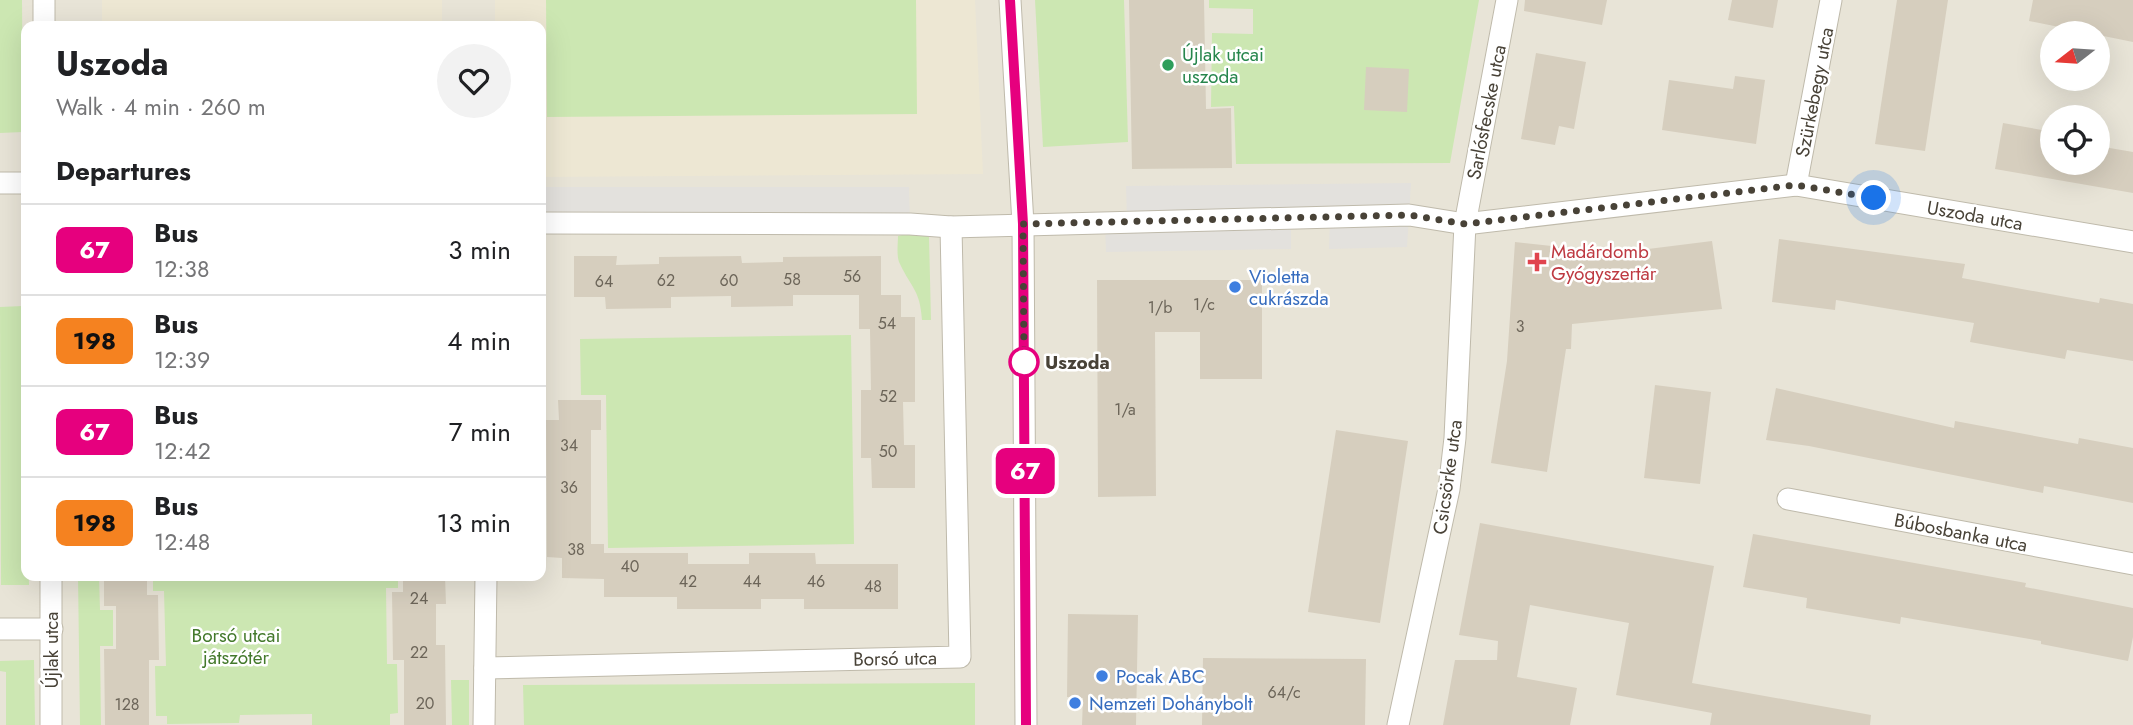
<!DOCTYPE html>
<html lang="en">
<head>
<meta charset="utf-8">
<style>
  body { margin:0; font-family:Jost,sans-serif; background:#f2f2f2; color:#202124; height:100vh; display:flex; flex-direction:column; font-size:26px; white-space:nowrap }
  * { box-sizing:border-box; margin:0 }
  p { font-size:23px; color:#757577 }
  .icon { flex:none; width:38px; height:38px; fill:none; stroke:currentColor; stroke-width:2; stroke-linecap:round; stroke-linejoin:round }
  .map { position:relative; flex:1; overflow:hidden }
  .panel { position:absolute; left:21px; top:21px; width:525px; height:560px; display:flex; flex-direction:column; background:#fff; border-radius:14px; box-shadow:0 7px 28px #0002 }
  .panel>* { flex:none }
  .badge { padding:0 14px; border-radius:10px; font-size:24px; line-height:46px }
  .needle { width:46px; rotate:253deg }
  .fabs { position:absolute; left:2040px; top:21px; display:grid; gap:14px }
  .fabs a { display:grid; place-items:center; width:70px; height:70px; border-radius:50%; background:#fff; box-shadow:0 7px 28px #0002; font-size:35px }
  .you { position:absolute; width:35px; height:35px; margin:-18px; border:5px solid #fff; border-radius:50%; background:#1a73e8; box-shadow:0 0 0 10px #1a73e833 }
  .map>.badge { position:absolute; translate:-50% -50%; box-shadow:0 0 0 4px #fff }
  h2 { padding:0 35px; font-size:26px; line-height:63px }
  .round { display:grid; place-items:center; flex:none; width:74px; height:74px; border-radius:37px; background:#f2f2f2 }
  .head { display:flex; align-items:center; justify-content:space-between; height:119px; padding:0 35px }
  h1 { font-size:33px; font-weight:700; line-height:52px }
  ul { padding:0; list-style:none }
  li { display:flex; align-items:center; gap:21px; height:91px; padding:0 35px; border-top:2px solid #e0e0e0 }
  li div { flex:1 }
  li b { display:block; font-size:26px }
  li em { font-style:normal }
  li .badge { min-width:77px; font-weight:700; text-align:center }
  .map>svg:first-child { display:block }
  .residential { fill:#e8e4d7; fill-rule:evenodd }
  .education { fill:#ede7d3 }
  .green { fill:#cce7b2 }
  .parking { fill:#e3e1dd }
  .building { fill:#d6cebe }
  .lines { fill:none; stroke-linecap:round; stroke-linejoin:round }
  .street-casing { stroke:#bfbaab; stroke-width:23 }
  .street { stroke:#fff; stroke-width:21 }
  .line-casing { stroke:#fff; stroke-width:16 }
  .line { stroke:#e6007e; stroke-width:10 }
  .walk { stroke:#484237; stroke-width:7; stroke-dasharray:0 12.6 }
  .leisure-dot { fill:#2e9e5b; stroke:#fff; stroke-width:2.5 }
  .health-dot { fill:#e0444e; stroke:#fff; stroke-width:2.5 }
  .shop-dot { fill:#3f7fe0; stroke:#fff; stroke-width:2.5 }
  .stop-dot { fill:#fff; stroke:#e6007e; stroke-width:3.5 }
  .labels { text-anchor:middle; stroke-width:5; stroke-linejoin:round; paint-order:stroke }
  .number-label { font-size:16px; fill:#6c6559 }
  .leisure-label { font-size:19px; fill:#27864d; stroke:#fff; text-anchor:start }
  .street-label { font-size:19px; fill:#484237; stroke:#fff }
  .health-label { font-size:19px; fill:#be3a42; stroke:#fff; text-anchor:start }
  .shop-label { font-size:19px; fill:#366cbe; stroke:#fff; text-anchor:start }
  .stop-label { font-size:19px; font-weight:bold; fill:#484237; stroke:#fff; text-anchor:start }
  .park-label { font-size:19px; fill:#43792b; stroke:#fff }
</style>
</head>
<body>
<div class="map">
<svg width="2133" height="725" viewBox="0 0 2133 725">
  <rect width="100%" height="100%" fill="#f4f1e9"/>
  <path class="residential" d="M0,0H2133V725H0ZM26,26H541V576H26ZM2053,33H2098V79H2053ZM2053,117H2098V163H2053Z"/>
  <g class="education">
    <rect x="102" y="0" width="340" height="26"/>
    <path d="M495,0H975L983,174L541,177V26H495Z"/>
  </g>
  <g class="green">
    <path d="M0,0H22L23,132L0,133Z"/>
    <path d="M546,0H916L917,114L547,117Z"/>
    <path d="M1035,0H1124L1128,142L1043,147Z"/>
    <path d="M1209,0H1479L1450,163L1236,164L1234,106L1211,107L1212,33L1253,34V9L1209,8Z"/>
    <path d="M918,231L929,237L931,320H922C920,290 912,289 900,264C896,257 898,243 898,236Z"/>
    <path d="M23,306L29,585H1L0,307Z"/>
    <path d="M851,335L854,544L608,548L606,395H581L580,339Z"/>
    <path d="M78,576H99L100,610H113V646H100L101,725H80Z"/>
    <path d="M153,576H398V588H386L387,664H397L398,713L390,714V725H312V714L240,715L239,723L167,724V716H156L155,666H166L164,591H153Z"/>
    <path d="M34,660L35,725H6V672L0,671V661Z"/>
    <path d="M451,680H469V725H452Z"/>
    <path d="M975,683V725H524L523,685Z"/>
  </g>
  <g class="parking">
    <path d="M1411,183L1407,247L1329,249L1330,218H1291V249L1106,252L1105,222L1127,221L1126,186Z"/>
    <path d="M541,187H909L910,224L541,223Z"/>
  </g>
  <g class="building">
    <path d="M1129,0H1204L1206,109L1231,108L1232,168L1132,169Z"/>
    <path d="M1525,0H1607L1602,25L1524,11Z"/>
    <path d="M1732,0H1778L1773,28L1728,20Z"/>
    <path d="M1897,0H1948L1925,151L1875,144Z"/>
    <path d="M2033,0H2133V42L2029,21Z"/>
    <path d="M1536,53L1586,62L1574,129L1559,126L1555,145L1521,139Z"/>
    <path d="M1366,67L1409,69L1407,112L1364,110Z"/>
    <path d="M1735,76L1765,80L1756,144L1662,130L1669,80L1733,89Z"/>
    <path d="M2003,123L2053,132V163H2098V146L2133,152V193L1995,169Z"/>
    <path d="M1779,239L1965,264L1962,278L2099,303L2100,298L2133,304V361L2067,350L2065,359L1970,342L1974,323L1836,300L1835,310L1772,302Z"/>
    <path d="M1712,241L1722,309L1572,324L1571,349H1566L1547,472L1491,463L1507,361L1515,242L1616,253Z"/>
    <path d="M574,256H617L616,265L659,264V257L741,256L742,263L783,262V257L881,256V295H901V317H915V402H903L904,445H915V488H872L871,458H861V390H871L870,329H859V295H793V306L731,307V296L671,297V308L606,309L605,297H574Z"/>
    <path d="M1097,280H1262V379H1200V332H1155L1156,496L1098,497Z"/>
    <path d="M1655,385L1711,392L1700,484L1644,478Z"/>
    <path d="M1776,388L1954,428L1955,421L2078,444L2079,438L2133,448V503L2044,486L2043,493L1809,446L1766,440Z"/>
    <path d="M558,400H601V430H591V544H604V553H688V564H749V553H815L816,564H898V609H804V599H761V609H677V597H604V579L562,578V558L547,557L546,420H559Z"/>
    <path d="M1336,430L1408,441L1380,623L1308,612Z"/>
    <path d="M1480,523L1714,566L1692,683L1871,715L1870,725H1710L1712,713L1616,695L1629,623L1530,605L1517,677L1577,688L1570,725H1443L1455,660H1497L1498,641L1459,635Z"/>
    <path d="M1753,534L2026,583L2025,587L2133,608V637L2128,661L2041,644V641L1901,617L1900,624L1806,608L1807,598L1743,587Z"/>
    <path d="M104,576H147V595H158L159,660H149V725H105L104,649H116V606H104Z"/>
    <path d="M403,576H445L446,604H436V645H445L446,725H404V660H393L392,592H403Z"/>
    <path d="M1068,614L1138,615L1136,725H1082L1083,698L1067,697Z"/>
    <path d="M1203,658L1366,659L1365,725H1202Z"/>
  </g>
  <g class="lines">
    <defs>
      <g id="street">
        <path d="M44,0V26"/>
        <path d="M1010,0L1023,224L1026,725"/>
        <path d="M0,183H26"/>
        <path d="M1796,185L1831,0"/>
        <path d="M541,223L910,224L951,227L1409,215L1465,224L1796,185L2133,242"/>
        <path d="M1788,499L2133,564"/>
        <path d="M0,629H52"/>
        <path d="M485,668L960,657L951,227"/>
        <path d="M51,725V576"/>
        <path d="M484,725L486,576"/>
        <path d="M1398,725L1449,489L1455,438L1465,224L1507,0"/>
      </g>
    </defs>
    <use href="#street" class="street-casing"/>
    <use href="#street" class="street"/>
  </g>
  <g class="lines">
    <defs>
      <path id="line" d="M1010,0L1023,224L1026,725"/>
    </defs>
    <use href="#line" class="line-casing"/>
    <use href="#line" class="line"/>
    <path class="walk" d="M1024,362L1023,224L1409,215L1465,224L1796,185L1874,198"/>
  </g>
  <circle class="leisure-dot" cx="1168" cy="65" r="7"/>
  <path class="health-dot" d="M1533.5 251.5h7v7h7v7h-7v7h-7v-7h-7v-7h7z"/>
  <g class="shop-dot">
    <circle cx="1235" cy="287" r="7"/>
    <circle cx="1102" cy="676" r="7"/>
    <circle cx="1075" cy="703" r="7"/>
  </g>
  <circle class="stop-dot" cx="1024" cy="362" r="14"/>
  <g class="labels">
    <g class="number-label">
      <text x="852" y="282">56</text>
      <text x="792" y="285">58</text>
      <text x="666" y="286">62</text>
      <text x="729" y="286">60</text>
      <text x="604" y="287">64</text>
      <text x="1204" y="310">1/c</text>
      <text x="1160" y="313">1/b</text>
      <text x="887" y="329">54</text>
      <text x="1520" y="332">3</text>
      <text x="888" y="402">52</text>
      <text x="1125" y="415">1/a</text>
      <text x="569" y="451">34</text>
      <text x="888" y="457">50</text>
      <text x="569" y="493">36</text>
      <text x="576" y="555">38</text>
      <text x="630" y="572">40</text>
      <text x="688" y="587">42</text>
      <text x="752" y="587">44</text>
      <text x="816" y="587">46</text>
      <text x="873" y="592">48</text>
      <text x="419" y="604">24</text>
      <text x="419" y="658">22</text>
      <text x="1284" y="698">64/c</text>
      <text x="425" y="709">20</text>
      <text x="127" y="710">128</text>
    </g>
    <g class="leisure-label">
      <text x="1182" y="61">Újlak utcai<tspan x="1182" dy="22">uszoda</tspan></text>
    </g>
    <g class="street-label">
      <text transform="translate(1814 92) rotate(-79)" y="7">Szürkebegy utca</text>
      <text transform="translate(1486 112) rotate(-79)" y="7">Sarlósfecske utca</text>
      <text transform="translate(1975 215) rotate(10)" y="7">Uszoda utca</text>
      <text transform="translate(1447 477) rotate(-82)" y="7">Csicsörke utca</text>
      <text transform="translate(1961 532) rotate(11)" y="7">Búbosbanka utca</text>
      <text transform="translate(51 650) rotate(-90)" y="7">Újlak utca</text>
      <text transform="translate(895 658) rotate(-1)" y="7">Borsó utca</text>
    </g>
    <g class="health-label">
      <text x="1551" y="258">Madárdomb<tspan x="1551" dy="22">Gyógyszertár</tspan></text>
    </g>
    <g class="shop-label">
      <text x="1249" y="283">Violetta<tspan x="1249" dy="22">cukrászda</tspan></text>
      <text x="1116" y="683">Pocak ABC</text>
      <text x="1089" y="710">Nemzeti Dohánybolt</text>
    </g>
    <g class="stop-label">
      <text x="1045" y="369">Uszoda</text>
    </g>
    <g class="park-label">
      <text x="236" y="642">Borsó utcai<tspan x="236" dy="22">játszótér</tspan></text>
    </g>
  </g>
</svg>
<div class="fabs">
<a><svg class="needle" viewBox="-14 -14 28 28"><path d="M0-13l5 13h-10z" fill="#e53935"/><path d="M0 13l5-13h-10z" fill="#757577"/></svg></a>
<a><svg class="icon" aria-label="locate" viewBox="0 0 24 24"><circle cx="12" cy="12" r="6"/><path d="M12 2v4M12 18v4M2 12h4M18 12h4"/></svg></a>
</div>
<div class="you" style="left:1874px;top:198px"></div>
<b class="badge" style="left:1025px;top:471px;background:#e6007e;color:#fff">67</b>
<section class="panel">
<div class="head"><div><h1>Uszoda</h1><p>Walk · 4 min · 260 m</p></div><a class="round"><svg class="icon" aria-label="heart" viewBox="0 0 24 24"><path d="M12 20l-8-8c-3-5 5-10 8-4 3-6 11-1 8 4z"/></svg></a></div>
<h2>Departures</h2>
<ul>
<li><span class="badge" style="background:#e6007e;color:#fff">67</span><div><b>Bus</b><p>12:38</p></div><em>3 min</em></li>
<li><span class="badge" style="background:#f58220;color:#111">198</span><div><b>Bus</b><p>12:39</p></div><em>4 min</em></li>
<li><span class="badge" style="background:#e6007e;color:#fff">67</span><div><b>Bus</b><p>12:42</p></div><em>7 min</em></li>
<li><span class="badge" style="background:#f58220;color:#111">198</span><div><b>Bus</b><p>12:48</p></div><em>13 min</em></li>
</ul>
</section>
</div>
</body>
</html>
